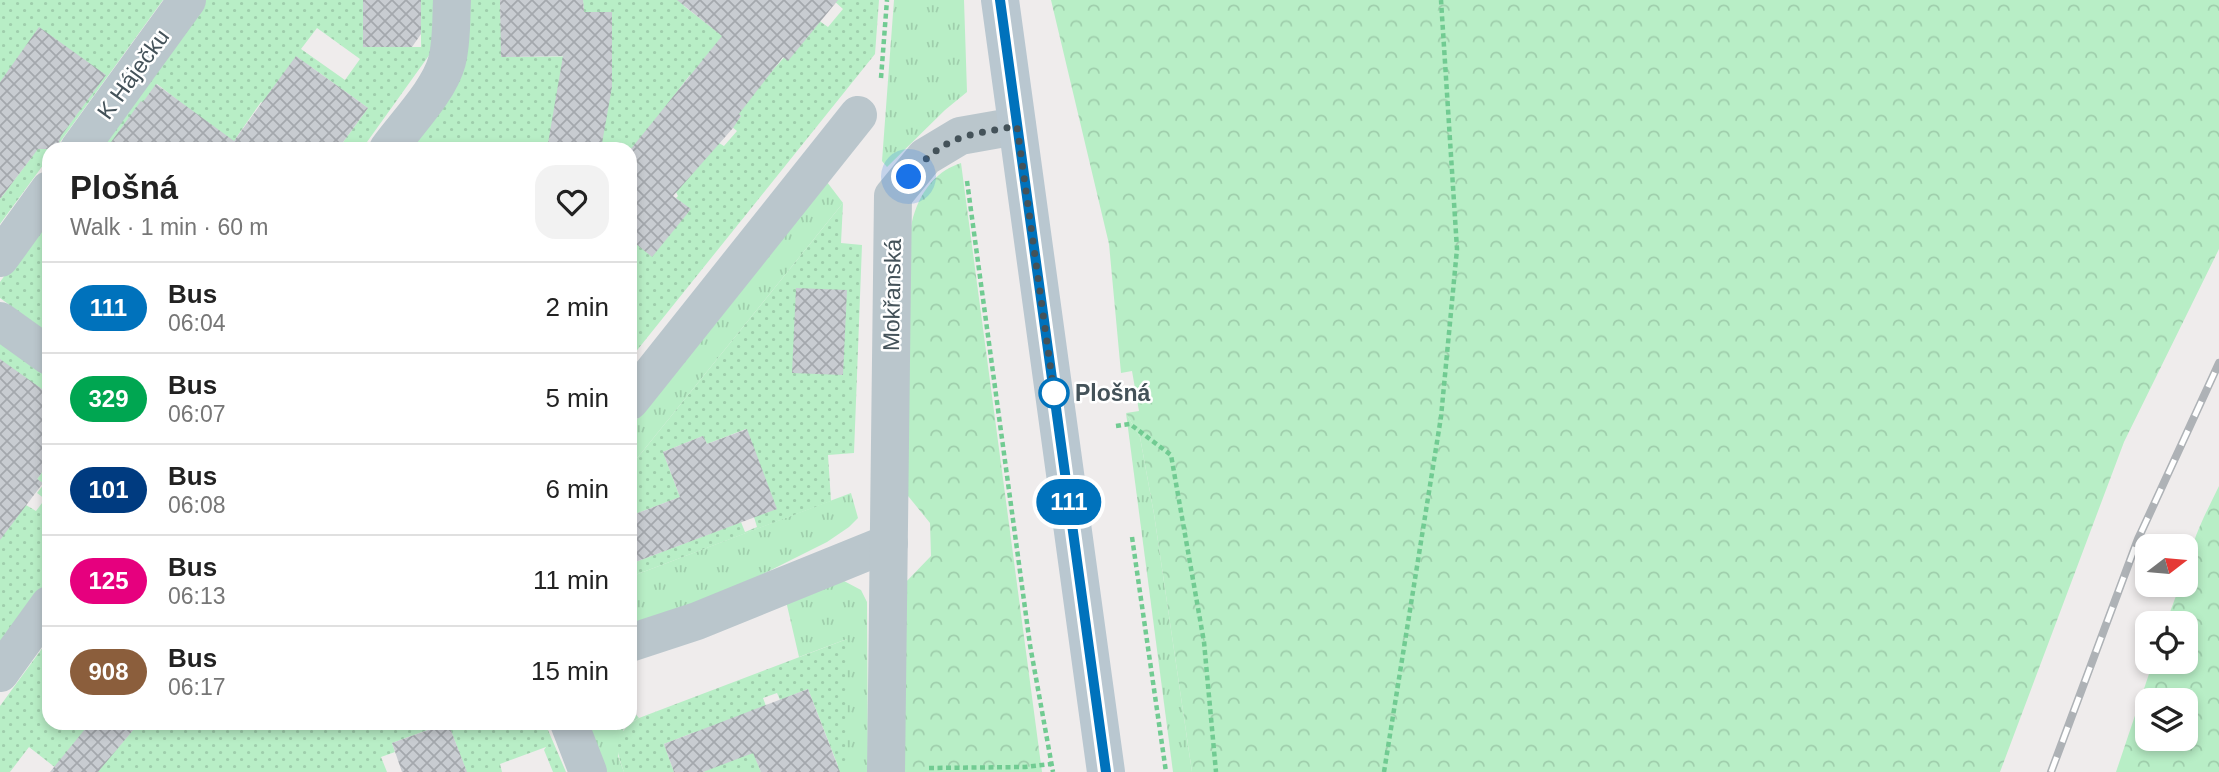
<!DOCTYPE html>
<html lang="en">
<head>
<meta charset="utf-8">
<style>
  body { margin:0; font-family:Helvetica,sans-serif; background:#f2f2f2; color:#222; height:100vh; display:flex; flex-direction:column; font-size:26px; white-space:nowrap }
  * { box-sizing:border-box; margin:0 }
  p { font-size:23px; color:#767676 }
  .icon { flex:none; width:38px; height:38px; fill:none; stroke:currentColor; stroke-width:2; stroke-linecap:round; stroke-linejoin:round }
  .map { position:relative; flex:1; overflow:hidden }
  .panel { position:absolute; left:42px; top:142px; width:595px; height:588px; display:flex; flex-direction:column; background:#fff; border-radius:21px; box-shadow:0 4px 10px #0003 }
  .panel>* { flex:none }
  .badge { padding:0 14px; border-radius:23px; font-size:24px; line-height:46px }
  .needle { width:46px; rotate:74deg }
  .tools { position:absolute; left:2135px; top:534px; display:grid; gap:14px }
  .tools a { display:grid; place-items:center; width:63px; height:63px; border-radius:14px; background:#fff; box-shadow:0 4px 10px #0003; font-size:35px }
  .you { position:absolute; width:35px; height:35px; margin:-18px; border:5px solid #fff; border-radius:50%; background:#1a73e8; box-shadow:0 0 0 10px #1a73e833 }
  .map>.badge { position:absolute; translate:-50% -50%; box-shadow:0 0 0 4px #fff }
  .round { display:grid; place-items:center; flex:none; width:74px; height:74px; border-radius:21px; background:#f2f2f2 }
  .summary { display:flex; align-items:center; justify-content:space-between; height:119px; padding:0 28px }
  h1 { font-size:33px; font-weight:700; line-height:52px }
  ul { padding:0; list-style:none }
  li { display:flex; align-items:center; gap:21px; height:91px; padding:0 28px; border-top:2px solid #e0e0e0 }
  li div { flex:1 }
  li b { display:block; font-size:26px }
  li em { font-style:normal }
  li .badge { min-width:77px; font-weight:700; text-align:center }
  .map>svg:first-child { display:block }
  .grass { fill:url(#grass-tufts) }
  .forest { fill:url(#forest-crowns); fill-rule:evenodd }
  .garden { fill:url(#garden-dots); fill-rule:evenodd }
  .building { fill:url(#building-cross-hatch) }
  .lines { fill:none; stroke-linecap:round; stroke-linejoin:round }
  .path { stroke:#71cb92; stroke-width:4.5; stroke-dasharray:5 3.5; stroke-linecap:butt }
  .minor { stroke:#bac6cc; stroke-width:38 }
  .secondary { stroke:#b9c7d0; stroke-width:38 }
  .rail-casing { stroke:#aeb2b6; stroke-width:8 }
  .rail { stroke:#fff; stroke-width:5; stroke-dasharray:16; stroke-linecap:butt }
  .line-casing { stroke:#fff; stroke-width:16 }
  .line { stroke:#0072bc; stroke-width:10 }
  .walk { stroke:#445259; stroke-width:7; stroke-dasharray:0 12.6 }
  .stop-dot { fill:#fff; stroke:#0072bc; stroke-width:3.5 }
  .labels { text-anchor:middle; stroke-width:5; stroke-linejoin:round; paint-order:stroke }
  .street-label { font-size:23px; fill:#445259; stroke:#fff }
  .stop-label { font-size:23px; font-weight:bold; fill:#445259; stroke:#fff; text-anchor:start }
</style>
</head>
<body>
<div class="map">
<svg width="2219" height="772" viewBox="0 0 2219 772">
  <defs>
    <pattern id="grass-tufts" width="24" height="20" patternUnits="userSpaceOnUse" patternTransform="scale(1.75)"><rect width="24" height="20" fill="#b8eec6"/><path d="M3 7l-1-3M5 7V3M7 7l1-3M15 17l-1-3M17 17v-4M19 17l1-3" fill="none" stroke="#9fceac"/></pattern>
    <pattern id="forest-crowns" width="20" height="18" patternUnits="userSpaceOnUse" patternTransform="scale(1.75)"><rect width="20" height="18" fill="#b8eec6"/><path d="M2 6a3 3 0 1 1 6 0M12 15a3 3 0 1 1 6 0" fill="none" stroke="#9fceac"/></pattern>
    <pattern id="garden-dots" width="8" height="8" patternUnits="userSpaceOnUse" patternTransform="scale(1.75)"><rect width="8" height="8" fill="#b8eec6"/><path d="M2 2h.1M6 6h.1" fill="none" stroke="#9fceac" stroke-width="1.8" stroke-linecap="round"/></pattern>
    <pattern id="building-cross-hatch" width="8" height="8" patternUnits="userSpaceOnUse" patternTransform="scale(1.75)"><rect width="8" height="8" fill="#c8ccd1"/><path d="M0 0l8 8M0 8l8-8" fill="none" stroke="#a4a8ad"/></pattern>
  </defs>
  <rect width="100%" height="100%" fill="#efecec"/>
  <g class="grass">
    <path d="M894,0H964L967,92L945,110L887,167L882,161Z"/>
    <path d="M827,182L843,203L630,467V428Z"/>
    <path d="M1126,413L1140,437L1154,514L1192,772H1173Z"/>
    <path d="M851,493L858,518L849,527L827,542L757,577L700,604L630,626V577Z"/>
    <path d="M844,581L861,590L867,602L868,772H847V639L799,657L786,601Z"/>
    <path d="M630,708L639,718L624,727L618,756L624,772H603L587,723H630Z"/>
  </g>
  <g class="forest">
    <path d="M1051,0H2219V249L2124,442L2000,772H1192L1154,514L1140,437L1126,413L1139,411L1132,371L1121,373L1109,244Z"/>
    <path d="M961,163L1042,772H902L904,584L931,556L930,523L904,491L911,227C916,199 932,172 961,163Z"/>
    <path d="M2219,486V772H2116L2153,662H2186V623H2166L2180,585L2186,584C2186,549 2204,517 2219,486ZM2147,700H2186V738H2147Z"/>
  </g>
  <g class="garden">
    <path d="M0,0H163L55,149H49V157L0,224V199L34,154L0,92Z"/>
    <path d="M206,0H363L364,47H421V0H435V47L362,149H338L368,108L307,64L273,110L261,102L236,138L240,149L157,84L108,149H97ZM317,28L360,59L345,80L301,49Z"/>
    <path d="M470,0H500L502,57L612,56V12H584L583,0H688L684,6L770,73L818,20L828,27L843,9L833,0H879L875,54L630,359V239L652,256L690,209L676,198L678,196L675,190L630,176V149H491V142H415ZM690,75L741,116L732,127L737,131L724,146L663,110Z"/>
    <path d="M843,203L841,243L862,245L854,453L828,455L831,501L630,577V564L741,522L745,532L757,527L754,517L746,429L707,444L703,436L663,452L680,497L630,516V467Z"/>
    <path d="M49,215V334L0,298V282Z"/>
    <path d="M0,341L49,377V394L0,370Z"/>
    <path d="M49,463V581L0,648V518L26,505L36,511L45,499L37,493L44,484L37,479Z"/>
    <path d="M49,639V723H90L81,735L109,758L139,723H447L392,743L395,752L381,757L387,772H61L29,747L10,772H0V706Z"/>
    <path d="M847,639V772H824L838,766L808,689L780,700L777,693L763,698L766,706L752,749L761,772H703L709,769L695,732L664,744L674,772H624C614,746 614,733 639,718Z"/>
    <path d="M448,723H545L566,772H553L544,750L546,747L500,764L502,772H462L466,770Z"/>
  </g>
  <g class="building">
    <path d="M363,0H421V34L412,47H363Z"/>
    <path d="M500,0H583L584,12H612V87L601,149H547L563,56L501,57Z"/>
    <path d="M677,0H838L788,61L783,57L739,114L741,116L733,128L673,196L691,209L652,257L630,239V150L722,36Z"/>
    <path d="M39,27L106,75L61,136L57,149H38L0,199V82Z"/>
    <path d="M296,56L368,108L338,149H106L141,101L143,102L156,84L234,141Z"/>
    <path d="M796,288L847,290L843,375L792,373Z"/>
    <path d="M0,359L49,394V463L37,479L43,483L0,540Z"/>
    <path d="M747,429L777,509L630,564V516L680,497L663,452L703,436L707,444Z"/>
    <path d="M808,689L840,772H761L753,753L703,772H674L664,744Z"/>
    <path d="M90,723H139L98,772H50Z"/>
    <path d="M448,723L467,772H402L392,743Z"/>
  </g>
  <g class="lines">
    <g class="path">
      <path d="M881,78L887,0"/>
      <path d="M967,181L1030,645L1053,772"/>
      <path d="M1116,426L1130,424L1171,455L1204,642L1216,772"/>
      <path d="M1132,537L1166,772"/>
      <path d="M929,768L1025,767L1051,764"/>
      <path d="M1384,772L1441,417L1457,249L1441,0"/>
    </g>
    <g class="minor">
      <path d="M79,149L187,0"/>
      <path d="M388,149C406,124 439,91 447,61C452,41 451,20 452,0"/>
      <path d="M0,258L49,190"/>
      <path d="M0,321L49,356"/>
      <path d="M630,401L858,115"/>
      <path d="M630,643L697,621L889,543"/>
      <path d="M0,673L49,605"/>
      <path d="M569,723L588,772"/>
      <path d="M886,772L893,196L925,157L960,136L1017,126"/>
    </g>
    <path class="secondary" d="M1000,0L1106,772"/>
    <defs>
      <path id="rail" d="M2051,772L2138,539L2219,363"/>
    </defs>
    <use href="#rail" class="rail-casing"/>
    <use href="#rail" class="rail"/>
  </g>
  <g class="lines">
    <defs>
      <path id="line" d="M1000,0L1106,772"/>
    </defs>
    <use href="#line" class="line-casing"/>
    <use href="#line" class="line"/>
    <path class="walk" d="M909,177C944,135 967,135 1017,126L1055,400L1054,393"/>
  </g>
  <circle class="stop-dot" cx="1054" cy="393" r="14"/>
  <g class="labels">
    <g class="street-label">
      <text transform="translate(133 74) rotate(-54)" y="8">K Háječku</text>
      <text transform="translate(892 295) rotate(-89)" y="8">Mokřanská</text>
    </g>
    <g class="stop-label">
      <text x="1075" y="401">Plošná</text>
    </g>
  </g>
</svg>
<div class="tools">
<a><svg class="needle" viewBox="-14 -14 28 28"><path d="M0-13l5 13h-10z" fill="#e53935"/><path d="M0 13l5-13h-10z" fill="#767676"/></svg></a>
<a><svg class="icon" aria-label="locate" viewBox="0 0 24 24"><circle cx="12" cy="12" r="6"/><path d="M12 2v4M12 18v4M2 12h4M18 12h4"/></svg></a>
<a><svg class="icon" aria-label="layers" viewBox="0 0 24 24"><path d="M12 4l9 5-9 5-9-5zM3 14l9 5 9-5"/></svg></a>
</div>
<div class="you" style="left:909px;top:177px"></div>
<b class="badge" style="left:1069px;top:502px;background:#0072bc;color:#fff">111</b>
<section class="panel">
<div class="summary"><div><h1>Plošná</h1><p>Walk · 1 min · 60 m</p></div><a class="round"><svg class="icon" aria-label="heart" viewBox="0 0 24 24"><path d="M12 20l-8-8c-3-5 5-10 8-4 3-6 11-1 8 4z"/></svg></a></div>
<ul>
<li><span class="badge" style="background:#0072bc;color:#fff">111</span><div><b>Bus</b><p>06:04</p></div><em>2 min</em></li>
<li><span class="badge" style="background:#00a651;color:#fff">329</span><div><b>Bus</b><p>06:07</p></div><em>5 min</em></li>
<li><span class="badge" style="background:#003b80;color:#fff">101</span><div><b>Bus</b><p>06:08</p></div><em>6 min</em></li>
<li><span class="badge" style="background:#e6007e;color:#fff">125</span><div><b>Bus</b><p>06:13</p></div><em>11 min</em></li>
<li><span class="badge" style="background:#8b5e3c;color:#fff">908</span><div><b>Bus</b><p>06:17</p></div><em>15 min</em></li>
</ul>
</section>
</div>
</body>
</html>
